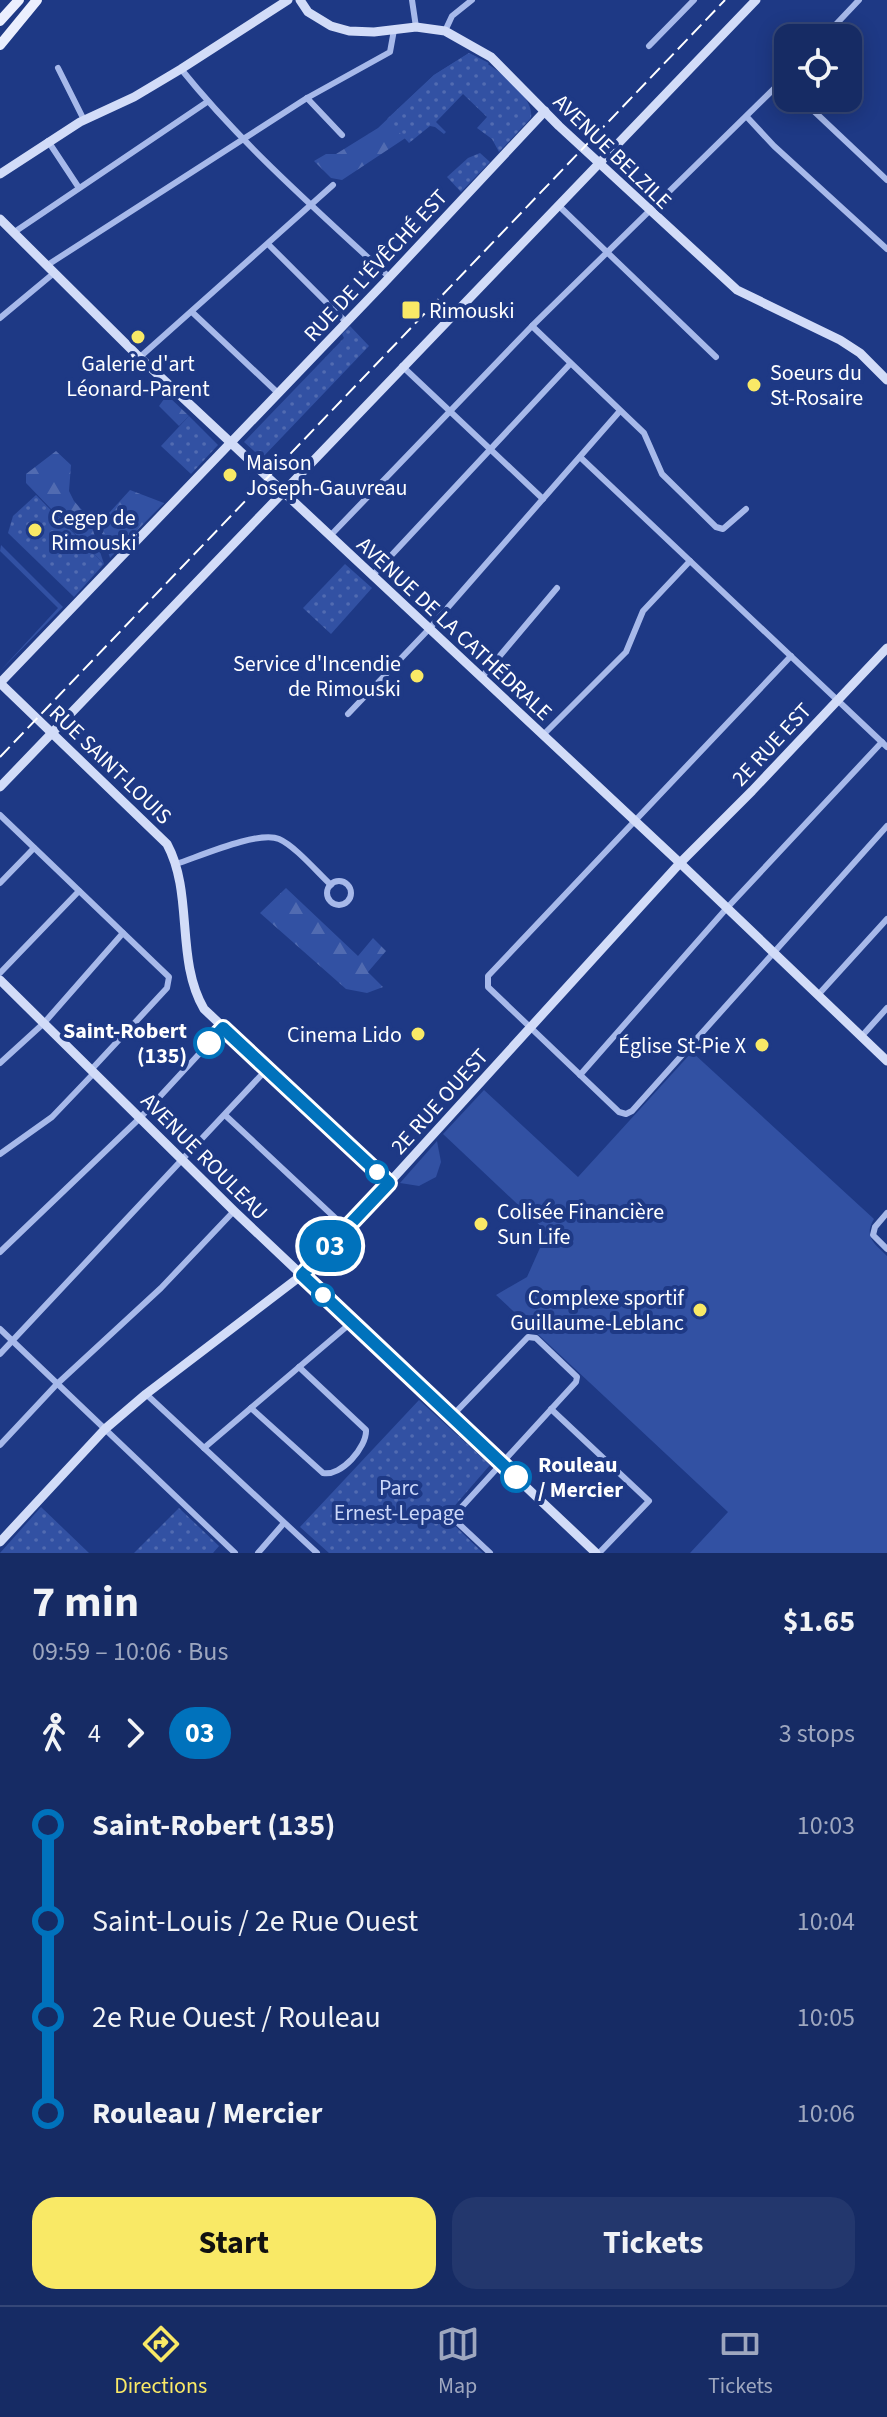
<!DOCTYPE html>
<html lang="en">
<head>
<meta charset="utf-8">
<style>
  body { margin:0; font-family:"Source Sans 3",sans-serif; background:#23376d; color:#f1f3f6; height:100vh; display:flex; flex-direction:column; font-size:30px; white-space:nowrap }
  * { box-sizing:border-box; margin:0 }
  p { font-size:26px; color:#9ea7bf }
  .icon { flex:none; width:44px; height:44px; fill:none; stroke:currentColor; stroke-width:2; stroke-linecap:round; stroke-linejoin:round }
  .map { position:relative; height:1553px; overflow:hidden }
  .side { display:flex; flex-direction:column; background:#162b64; flex:1 }
  .side>* { flex:none }
  .badge { padding:0 16px; border-radius:26px; font-size:28px; line-height:52px }
  .fabs { position:absolute; left:774px; top:24px; display:grid; gap:16px }
  .fabs a { display:grid; place-items:center; width:88px; height:88px; border-radius:16px; background:#162b64; box-shadow:0 4px 20px #0003,0 0 0 2px #354778; font-size:40px }
  .map>.badge { position:absolute; translate:-50% -50%; box-shadow:0 0 0 4px #fff }
  .legs { display:flex; align-items:center; gap:12px; height:88px; padding:0 32px; font-size:26px }
  .legs p { margin-inline-start:auto }
  .head { display:flex; align-items:center; justify-content:space-between; height:136px; padding:0 32px }
  h1 { font-size:44px; font-weight:700; line-height:60px }
  .primary-button { display:flex; gap:16px; margin-top:auto; padding:16px 32px }
  .primary-button a { flex:1; height:92px; border-radius:24px; background:#f9e966; color:#111; font-size:32px; font-weight:700; line-height:92px; text-align:center }
  .primary-button a+a { background:#23376d; color:#f1f3f6 }
  ul { padding:0 32px; list-style:none }
  li { display:flex; align-items:center; gap:28px; height:96px; font-size:30px }
  li i { display:grid; place-items:center; width:12px; height:100%; margin:0 10px; background:currentColor }
  li i::after { content:''; width:20px; height:20px; margin:-10px; border:6px solid; border-radius:50%; background:#162b64 }
  li p { margin-inline-start:auto }
  li:first-child i { background:linear-gradient(#0000 50%,currentColor 0) }
  li:last-child i { background:linear-gradient(currentColor 50%,#0000 0) }
  .dock { display:flex; justify-content:space-around; align-items:center; height:112px; border-top:2px solid #354778; background:#162b64; font-size:22px; color:#9ea7bf }
  .dock a { display:grid; justify-items:center; gap:4px }
  .dock .active { color:#f9e966 }
  .map>svg:first-child { display:block }
  .grass { fill:#3251a3 }
  .forest { fill:url(#forest-firs) }
  .park { fill:url(#park-dots) }
  .lines { fill:none; stroke-linecap:round; stroke-linejoin:round }
  .street { stroke:#a7b9ea; stroke-width:6 }
  .secondary { stroke:#d2dcf8; stroke-width:9 }
  .primary { stroke:#ebeffe; stroke-width:10 }
  .rail { stroke:#fff; stroke-width:2; stroke-dasharray:14 6; stroke-linecap:butt }
  .line-1-casing { stroke:#fff; stroke-width:18 }
  .line-1 { stroke:#0072bc; stroke-width:12 }
  .poi-dot { fill:#f9e966; stroke:#1e3985; stroke-width:3 }
  .stop-1-dot { fill:#fff; stroke:#0072bc; stroke-width:4 }
  .labels { text-anchor:middle; stroke-width:8; stroke-linejoin:round; paint-order:stroke }
  .street-label { font-size:22px; fill:#fff; stroke:#1e3985 }
  .poi-label { font-size:22px; fill:#fff; stroke:#1e3985; text-anchor:start }
  .stop-label { font-size:22px; font-weight:bold; fill:#fff; stroke:#1e3985; text-anchor:end }
  .park-label { font-size:22px; fill:#cbd7f8; stroke:#1e3985 }
</style>
</head>
<body>
<div class="map">
<svg width="887" height="1553" viewBox="0 0 887 1553">
  <defs>
    <pattern id="forest-firs" width="22" height="20" patternUnits="userSpaceOnUse" patternTransform="scale(2)"><rect width="22" height="20" fill="#3251a3"/><path d="M5 1l3.5 6h-7zM16 11l3.5 6h-7z" fill="#516bb1"/></pattern>
    <pattern id="park-dots" width="8" height="8" patternUnits="userSpaceOnUse" patternTransform="scale(2)"><rect width="8" height="8" fill="#3251a3"/><path d="M2 2h.1M6 6h.1" fill="none" stroke="#516bb1" stroke-width="1.8" stroke-linecap="round"/></pattern>
  </defs>
  <rect width="100%" height="100%" fill="#1e3985"/>
  <g class="grass">
    <path d="M1,545L63,607L0,671L58,608L0,551Z"/>
    <path d="M692,1052L874,1219C863,1237 875,1244 887,1256V1553H690L728,1512L496,1295L527,1277L547,1232L443,1134L484,1090L578,1177Z"/>
    <path d="M437,1141L441,1162L436,1177L419,1186L400,1183Z"/>
  </g>
  <g class="forest">
    <path d="M469,53L489,63L407,137L342,180L331,178L314,161L326,154H336L378,128L434,75Z"/>
    <path d="M167,395L189,416L179,426L159,406Z"/>
    <path d="M56,451L71,465L69,491L74,501L89,518L104,564L26,483V474Z"/>
    <path d="M130,490L164,503L110,558L99,524Z"/>
    <path d="M286,888L358,956L373,938L386,951L368,972L383,987L367,993L346,989L260,913Z"/>
  </g>
  <g class="park">
    <path d="M469,53C489,63 535,93 531,118L499,152L492,139L477,128L487,117L463,94L436,122L446,132L444,134L435,127L430,126L409,143L387,119L434,75Z"/>
    <path d="M480,153L490,162L461,192L447,177L468,158Z"/>
    <path d="M350,326L369,346L262,458L244,442L344,338L342,334Z"/>
    <path d="M189,416L218,445L191,474L161,446Z"/>
    <path d="M36,495L104,564L74,597L8,533L13,516Z"/>
    <path d="M345,564L372,588L331,634L303,608Z"/>
    <path d="M419,1400L490,1465L451,1510L453,1524L483,1553H329L300,1527Z"/>
    <path d="M41,1507L89,1553H0Z"/>
    <path d="M179,1508L219,1546L213,1553H134Z"/>
  </g>
  <g class="lines">
    <g class="street">
      <path d="M412,0L416,27"/>
      <path d="M445,31L452,16L472,0"/>
      <path d="M823,38L859,0"/>
      <path d="M649,46L694,0"/>
      <path d="M58,68L84,120"/>
      <path d="M181,69C243,146 317,210 389,277"/>
      <path d="M307,98L342,135"/>
      <path d="M800,98L887,180"/>
      <path d="M747,117L774,146L887,249"/>
      <path d="M48,141L79,188"/>
      <path d="M558,205L716,357"/>
      <path d="M13,233L207,102"/>
      <path d="M268,244L347,323"/>
      <path d="M46,266L307,98L390,52L394,30"/>
      <path d="M192,312L279,394"/>
      <path d="M0,318L54,273"/>
      <path d="M532,326L644,433L662,474L716,527L723,529L746,509"/>
      <path d="M140,357L333,185"/>
      <path d="M402,366L543,499"/>
      <path d="M580,457L887,747"/>
      <path d="M330,536L532,326L788,75"/>
      <path d="M373,575L570,364"/>
      <path d="M791,656L488,976V987L619,1112L626,1114L632,1111L887,826"/>
      <path d="M482,677L557,588"/>
      <path d="M348,714L429,629L619,412"/>
      <path d="M543,735L626,652L643,611L690,561"/>
      <path d="M0,815L169,977L167,988L91,1070"/>
      <path d="M176,864C198,857 259,830 279,839C295,846 317,872 331,885"/>
      <circle cx="339" cy="893" r="12"/>
      <path d="M0,883L34,848"/>
      <path d="M0,973L79,891"/>
      <path d="M818,995L887,919"/>
      <path d="M861,1037L887,1008"/>
      <path d="M0,1063L44,1023L123,933"/>
      <path d="M580,1075L726,909L882,742"/>
      <path d="M225,1115L347,1229"/>
      <path d="M0,1154L52,1117L94,1073"/>
      <path d="M887,1213L875,1227L873,1235L887,1249"/>
      <path d="M0,1252L141,1117L223,1028"/>
      <path d="M0,1329L235,1553"/>
      <path d="M0,1354L267,1069"/>
      <path d="M146,1394L317,1553"/>
      <path d="M251,1408L323,1473C341,1477 367,1447 366,1430L299,1367"/>
      <path d="M551,1409L649,1501L599,1553"/>
      <path d="M452,1416L528,1337L536,1338L577,1377L576,1382L458,1511V1523L490,1553"/>
      <path d="M0,1445L57,1384L161,1288L234,1211"/>
      <path d="M204,1448L352,1322"/>
      <path d="M258,1553L284,1523"/>
    </g>
    <g class="secondary">
      <path d="M300,0L308,12L331,26L349,31L374,32L416,27L445,31L491,57L559,126L737,290L840,340L860,353L887,380"/>
      <path d="M0,174L80,122L134,97L181,69L288,0"/>
      <path d="M0,219L136,354L680,863L887,1061"/>
      <path d="M0,683L384,283L545,111"/>
      <path d="M0,683L167,844C194,894 175,959 204,1009L389,1183"/>
      <path d="M0,787L756,0"/>
      <path d="M0,980L234,1211L596,1553"/>
      <path d="M0,1542L105,1429L146,1394L302,1275L347,1229L680,863L752,791L887,648"/>
    </g>
    <g class="primary">
      <path d="M0,21L19,0"/>
      <path d="M0,45L37,0"/>
    </g>
    <path class="rail" d="M0,757L725,0"/>
  </g>
  <g class="lines">
    <defs>
      <path id="line-1" d="M209,1043L223,1028L389,1183L302,1275L516,1477"/>
    </defs>
    <use href="#line-1" class="line-1-casing"/>
    <use href="#line-1" class="line-1"/>
  </g>
  <g class="poi-dot">
    <rect x="401" y="300" width="20" height="20" rx="4"/>
    <circle cx="138" cy="337" r="8"/>
    <circle cx="754" cy="385" r="8"/>
    <circle cx="230" cy="475" r="8"/>
    <circle cx="35" cy="530" r="8"/>
    <circle cx="417" cy="676" r="8"/>
    <circle cx="418" cy="1034" r="8"/>
    <circle cx="762" cy="1045" r="8"/>
    <circle cx="481" cy="1224" r="8"/>
    <circle cx="700" cy="1310" r="8"/>
  </g>
  <g class="stop-1-dot">
    <circle cx="209" cy="1043" r="14"/>
    <circle cx="377" cy="1172" r="10"/>
    <circle cx="323" cy="1295" r="10"/>
    <circle cx="516" cy="1477" r="14"/>
  </g>
  <g class="labels">
    <g class="street-label">
      <text transform="translate(613 151) rotate(44)" y="8">AVENUE BELZILE</text>
      <text transform="translate(375 265) rotate(-47)" y="8">RUE DE L'ÉVÊCHÉ EST</text>
      <text transform="translate(455 628) rotate(43)" y="8">AVENUE DE LA CATHÉDRALE</text>
      <text transform="translate(771 744) rotate(-47)" y="8">2E RUE EST</text>
      <text transform="translate(111 764) rotate(44)" y="8">RUE SAINT-LOUIS</text>
      <text transform="translate(439 1101) rotate(-48)" y="8">2E RUE OUEST</text>
      <text transform="translate(205 1156) rotate(45)" y="8">AVENUE ROULEAU</text>
    </g>
    <g class="poi-label">
      <text x="429" y="318">Rimouski</text>
      <text x="138" y="371" text-anchor="middle">Galerie d'art<tspan x="138" dy="25">Léonard-Parent</tspan></text>
      <text x="770" y="380">Soeurs du<tspan x="770" dy="25">St-Rosaire</tspan></text>
      <text x="246" y="470">Maison<tspan x="246" dy="25">Joseph-Gauvreau</tspan></text>
      <text x="51" y="525">Cegep de<tspan x="51" dy="25">Rimouski</tspan></text>
      <text x="401" y="671" text-anchor="end">Service d'Incendie<tspan x="401" dy="25">de Rimouski</tspan></text>
      <text x="402" y="1042" text-anchor="end">Cinema Lido</text>
      <text x="746" y="1053" text-anchor="end">Église St-Pie X</text>
      <text x="497" y="1219">Colisée Financière<tspan x="497" dy="25">Sun Life</tspan></text>
      <text x="684" y="1305" text-anchor="end">Complexe sportif<tspan x="684" dy="25">Guillaume-Leblanc</tspan></text>
    </g>
    <g class="stop-label">
      <text x="187" y="1038">Saint-Robert<tspan x="187" dy="25">(135)</tspan></text>
      <text x="538" y="1472" text-anchor="start">Rouleau<tspan x="538" dy="25">/ Mercier</tspan></text>
    </g>
    <g class="park-label">
      <text x="399" y="1495">Parc<tspan x="399" dy="25">Ernest-Lepage</tspan></text>
    </g>
  </g>
</svg>
<div class="fabs">
<a><svg class="icon" aria-label="locate" viewBox="0 0 24 24"><circle cx="12" cy="12" r="6"/><path d="M12 2v4M12 18v4M2 12h4M18 12h4"/></svg></a>
</div>
<b class="badge" style="left:330px;top:1246px;background:#0072bc;color:#fff">03</b>
</div>
<section class="side">
<div class="head"><div><h1>7 min</h1><p>09:59 – 10:06 · Bus</p></div><b>$1.65</b></div>
<div class="legs"><svg class="icon" aria-label="walk" viewBox="0 0 24 24"><circle cx="13" cy="4" r="2"/><path d="M13 8l-2 6 4 7M11 14l-3 7M7 12l3-4h3l4 4"/></svg>4<svg class="icon" aria-label="forward" viewBox="0 0 24 24"><path d="M9 5l7 7-7 7"/></svg><b class="badge" style="background:#0072bc;color:#fff">03</b><p>3 stops</p></div>
<ul>
<li><i style="color:#0072bc"></i><b>Saint-Robert (135)</b><p>10:03</p></li>
<li><i style="color:#0072bc"></i><span>Saint-Louis / 2e Rue Ouest</span><p>10:04</p></li>
<li><i style="color:#0072bc"></i><span>2e Rue Ouest / Rouleau</span><p>10:05</p></li>
<li><i style="color:#0072bc"></i><b>Rouleau / Mercier</b><p>10:06</p></li>
</ul>
<div class="primary-button"><a>Start</a><a>Tickets</a></div>
</section>
<nav class="dock">
<a class="active"><svg class="icon" aria-label="directions" viewBox="0 0 24 24"><path d="M12 3l9 9-9 9-9-9zM9 14v-3h6M13 9l2 2-2 2"/></svg>Directions</a>
<a><svg class="icon" aria-label="map" viewBox="0 0 24 24"><path d="M3 6l6-2 6 2 6-2v14l-6 2-6-2-6 2zM9 4v14M15 6v14"/></svg>Map</a>
<a><svg class="icon" aria-label="tickets" viewBox="0 0 24 24"><path d="M3 7h18v10H3zM15 7v10"/></svg>Tickets</a>
</nav>
</body>
</html>
